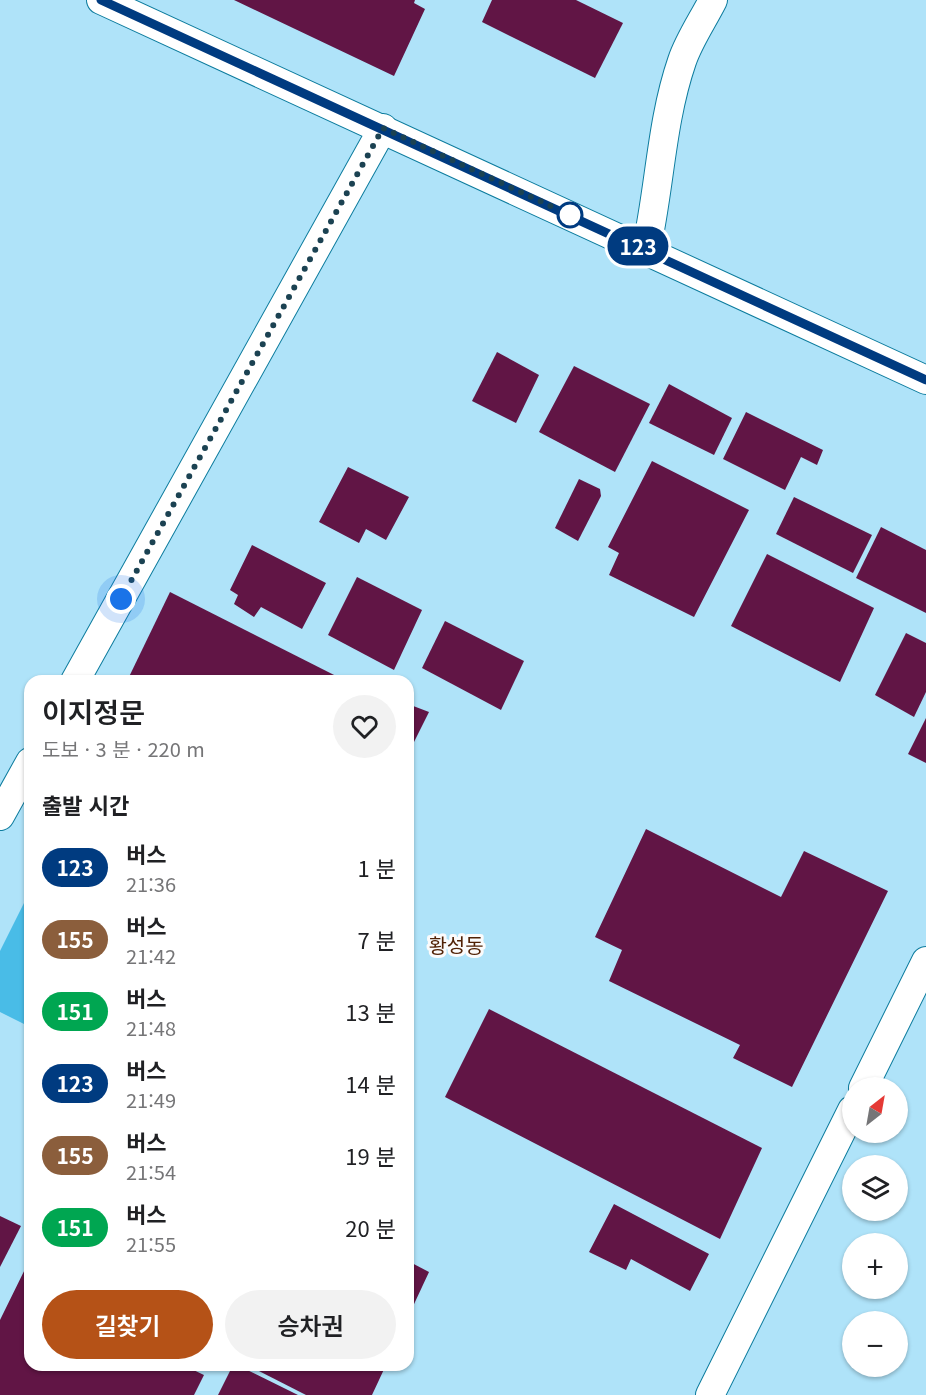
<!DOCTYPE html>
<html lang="ko">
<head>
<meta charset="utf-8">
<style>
  body { margin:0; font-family:Georgia,"Noto Sans KR",serif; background:#f2f2f2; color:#202124; height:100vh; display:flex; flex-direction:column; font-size:22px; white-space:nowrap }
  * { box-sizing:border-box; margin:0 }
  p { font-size:20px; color:#757577 }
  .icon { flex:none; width:33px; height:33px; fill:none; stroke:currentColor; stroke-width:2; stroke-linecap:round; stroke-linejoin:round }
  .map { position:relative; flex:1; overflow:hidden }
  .details { position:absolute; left:24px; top:675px; width:390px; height:696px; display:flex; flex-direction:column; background:#fff; border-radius:18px; box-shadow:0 2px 4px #0004 }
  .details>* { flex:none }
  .badge { padding:0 12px; border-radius:20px; font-size:21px; line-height:39px }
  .needle { width:39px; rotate:31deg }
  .buttons { position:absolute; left:842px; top:1077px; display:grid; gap:12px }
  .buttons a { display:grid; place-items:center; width:66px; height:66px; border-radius:50%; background:#fff; box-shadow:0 2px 4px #0004; font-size:30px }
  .you { position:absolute; width:30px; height:30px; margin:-15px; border:4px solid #fff; border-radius:50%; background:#1a73e8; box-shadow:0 0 0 9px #1a73e833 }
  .map>.badge { position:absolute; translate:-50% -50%; box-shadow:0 0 0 3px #fff }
  h2 { padding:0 18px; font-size:22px; line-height:54px }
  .round { display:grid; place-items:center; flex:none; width:63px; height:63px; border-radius:32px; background:#f2f2f2 }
  .headline { display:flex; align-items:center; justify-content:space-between; height:102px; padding:0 18px }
  h1 { font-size:28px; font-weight:600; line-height:45px }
  .primary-button { display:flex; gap:12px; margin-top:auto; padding:12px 18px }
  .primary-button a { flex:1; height:69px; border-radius:36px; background:#b55217; color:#fff; font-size:24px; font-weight:600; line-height:69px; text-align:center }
  .primary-button a+a { background:#f2f2f2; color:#202124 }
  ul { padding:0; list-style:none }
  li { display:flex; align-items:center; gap:18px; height:72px; padding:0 18px }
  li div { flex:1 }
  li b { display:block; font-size:22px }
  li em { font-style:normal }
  li .badge { min-width:66px; font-weight:700; text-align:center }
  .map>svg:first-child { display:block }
  .water { fill:#49bce7 }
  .building { fill:#611545 }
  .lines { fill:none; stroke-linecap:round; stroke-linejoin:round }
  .minor-casing { stroke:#0d7c9e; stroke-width:30 }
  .minor { stroke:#fff; stroke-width:28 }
  .line-casing { stroke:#fff; stroke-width:14 }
  .line { stroke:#003b80; stroke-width:9 }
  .walk { stroke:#1b4252; stroke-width:6; stroke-dasharray:0 10.8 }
  .stop-dot { fill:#fff; stroke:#003b80; stroke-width:3 }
  .labels { text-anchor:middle; stroke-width:6; stroke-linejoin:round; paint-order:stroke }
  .quarter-label { font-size:20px; fill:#502105; stroke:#fbfbfb }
</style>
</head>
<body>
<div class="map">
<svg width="926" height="1395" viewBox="0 0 926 1395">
  <rect width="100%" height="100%" fill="#afe3f9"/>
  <path class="water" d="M30,891V1027L0,1012V951Z"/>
  <g class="building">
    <path d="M234,0H415L414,3L425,9L394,76Z"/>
    <path d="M492,0H576L623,23L595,78L482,22Z"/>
    <path d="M497,352L539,375L516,423L472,401Z"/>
    <path d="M574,366L650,404L615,472L539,432Z"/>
    <path d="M669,384L732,418L714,455L649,423Z"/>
    <path d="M746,412L823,450L817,465L801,457L785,490L723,459Z"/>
    <path d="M652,461L749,510L694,617L609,575L619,553L608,547Z"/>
    <path d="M348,467L409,497L386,540L366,529L359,543L319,522Z"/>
    <path d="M579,479L600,489L601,496L578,541L555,528Z"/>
    <path d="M794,497L872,535L853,573L776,534Z"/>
    <path d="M881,527L926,550V613L856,578Z"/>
    <path d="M252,545L326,583L302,629L261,607L254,617L234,604L238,595L230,590Z"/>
    <path d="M767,554L874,608L840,682L731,626Z"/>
    <path d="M357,577L422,610L394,670L328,635Z"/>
    <path d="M170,592L346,681H127Z"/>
    <path d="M445,621L524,661L501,710L422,668Z"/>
    <path d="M906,633L926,643V692L914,717L875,695Z"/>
    <path d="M408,704L429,712L408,754Z"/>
    <path d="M926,718V763L908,754Z"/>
    <path d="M646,829L781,897L804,851L888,891L792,1087L733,1058L740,1045L609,981L622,950L595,937Z"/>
    <path d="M489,1009L762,1148L720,1239L445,1097Z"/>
    <path d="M614,1204L709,1254L690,1291L631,1259L626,1270L589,1252Z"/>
    <path d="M0,1216L21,1226L0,1267Z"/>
    <path d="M30,1259V1365H183L204,1375L194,1395H0V1320Z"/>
    <path d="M408,1261L429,1272L408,1317Z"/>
    <path d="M233,1365H237L298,1395H218Z"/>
    <path d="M247,1365H386L372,1395H306Z"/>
  </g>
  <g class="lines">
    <defs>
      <g id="minor">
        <path d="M101,0L926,380"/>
        <path d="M646,250C660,187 661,122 682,61C689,40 703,20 713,0"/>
        <path d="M75,681L383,128"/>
        <path d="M0,816L30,762"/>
        <path d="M863,1088L926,961"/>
        <path d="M710,1395L852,1110"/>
      </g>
    </defs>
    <use href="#minor" class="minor-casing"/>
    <use href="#minor" class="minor"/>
  </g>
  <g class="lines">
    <defs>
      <path id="line" d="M101,0L926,380"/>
    </defs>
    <use href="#line" class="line-casing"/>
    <use href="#line" class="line"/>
    <path class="walk" d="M121,599L383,128L570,215"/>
  </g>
  <circle class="stop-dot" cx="570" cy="215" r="12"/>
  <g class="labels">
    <g class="quarter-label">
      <text x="456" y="953">황성동</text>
    </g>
  </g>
</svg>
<div class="buttons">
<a><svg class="needle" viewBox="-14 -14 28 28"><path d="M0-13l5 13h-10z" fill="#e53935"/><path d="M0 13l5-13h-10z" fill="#757577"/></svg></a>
<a><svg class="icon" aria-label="layers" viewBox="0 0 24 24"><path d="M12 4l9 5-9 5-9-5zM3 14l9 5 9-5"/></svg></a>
<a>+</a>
<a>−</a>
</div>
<div class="you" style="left:121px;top:599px"></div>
<b class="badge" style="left:638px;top:246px;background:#003b80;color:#fff">123</b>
<section class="details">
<div class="headline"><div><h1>이지정문</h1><p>도보 · 3 분 · 220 m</p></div><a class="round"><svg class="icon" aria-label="heart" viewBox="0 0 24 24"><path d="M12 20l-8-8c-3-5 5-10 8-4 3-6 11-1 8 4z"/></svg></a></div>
<h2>출발 시간</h2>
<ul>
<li><span class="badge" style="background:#003b80;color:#fff">123</span><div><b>버스</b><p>21:36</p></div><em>1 분</em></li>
<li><span class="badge" style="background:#8b5e3c;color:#fff">155</span><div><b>버스</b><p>21:42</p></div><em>7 분</em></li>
<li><span class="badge" style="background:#00a651;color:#fff">151</span><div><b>버스</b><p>21:48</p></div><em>13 분</em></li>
<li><span class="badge" style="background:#003b80;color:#fff">123</span><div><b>버스</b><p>21:49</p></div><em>14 분</em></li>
<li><span class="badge" style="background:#8b5e3c;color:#fff">155</span><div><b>버스</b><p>21:54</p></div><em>19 분</em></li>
<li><span class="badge" style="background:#00a651;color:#fff">151</span><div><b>버스</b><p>21:55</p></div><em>20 분</em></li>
</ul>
<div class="primary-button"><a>길찾기</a><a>승차권</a></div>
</section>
</div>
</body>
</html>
